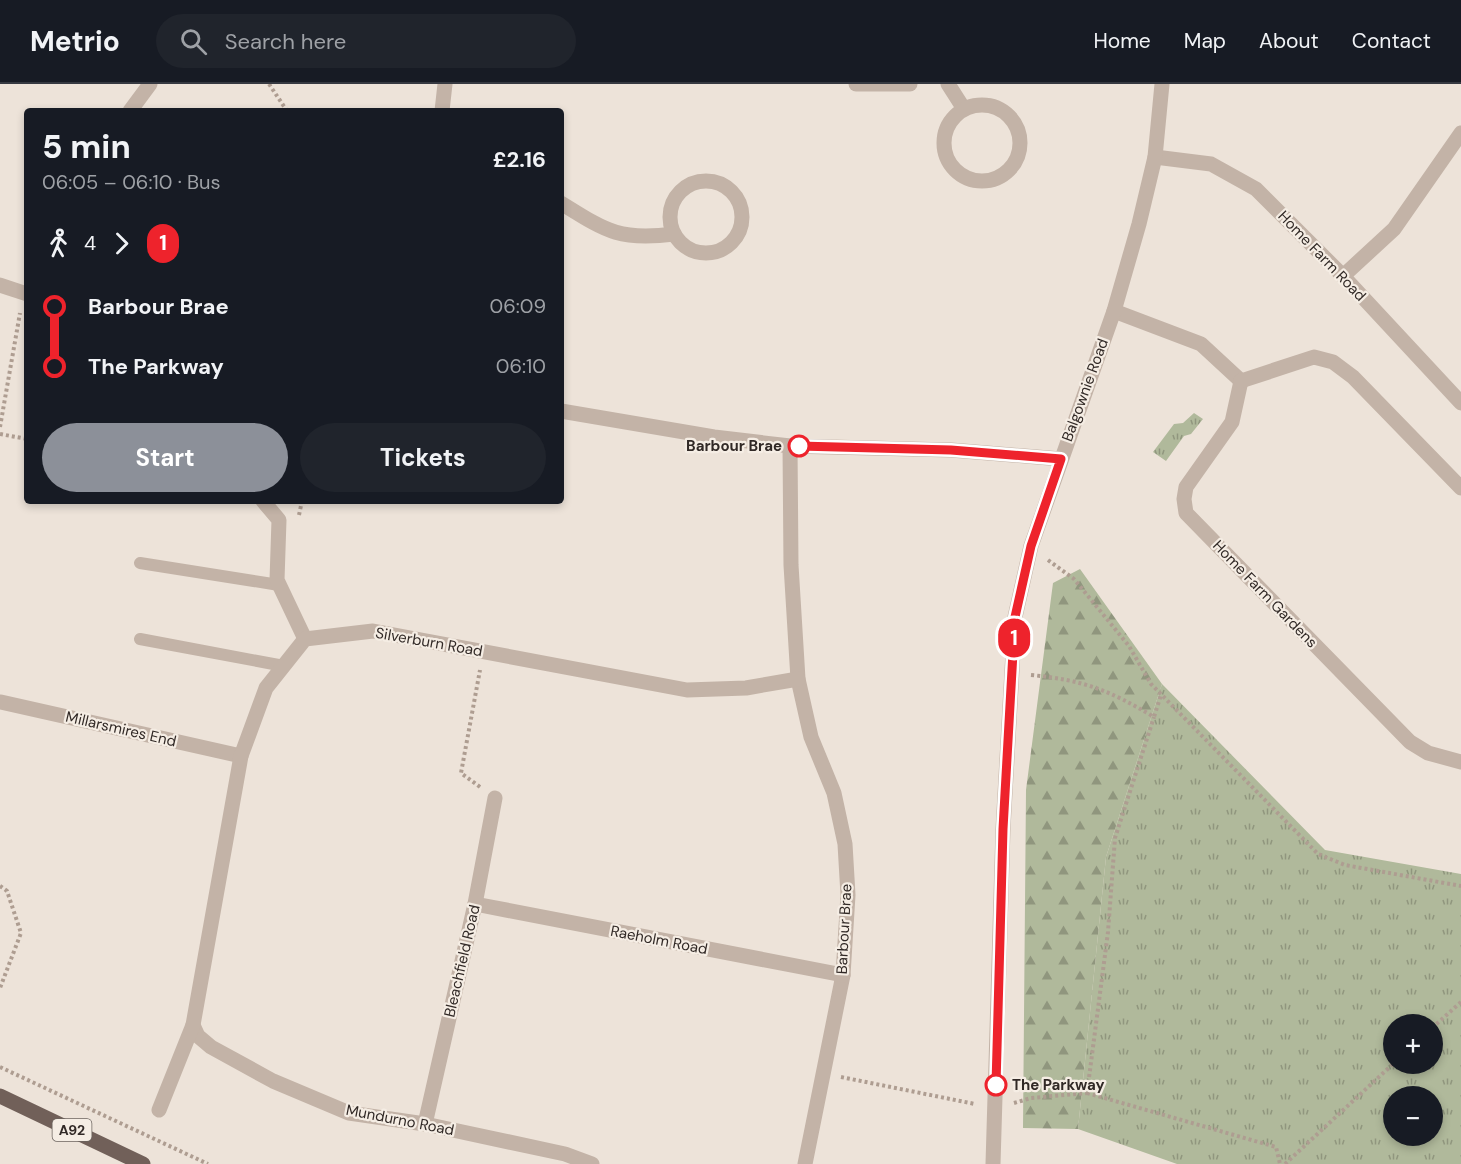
<!DOCTYPE html>
<html lang="en">
<head>
<meta charset="utf-8">
<style>
  body { margin:0; font-family:"DM Sans",sans-serif; background:#20242c; color:#f1f3f6; height:100vh; display:flex; flex-direction:column; font-size:22px; white-space:nowrap }
  * { box-sizing:border-box; margin:0 }
  p { font-size:20px; color:#9ea1a6 }
  .icon { flex:none; width:33px; height:33px; fill:none; stroke:currentColor; stroke-width:2; stroke-linecap:round; stroke-linejoin:round }
  .map { position:relative; flex:1; overflow:hidden }
  .panel { position:absolute; left:24px; top:24px; width:540px; height:396px; display:flex; flex-direction:column; background:#171b24; border-radius:6px; box-shadow:0 3px 9px #0003 }
  .panel>* { flex:none }
  .badge { padding:0 12px; border-radius:20px; font-size:21px; line-height:39px }
  .fabs { position:absolute; left:1383px; top:930px; display:grid; gap:12px }
  .fabs a { display:grid; place-items:center; width:60px; height:60px; border-radius:50%; background:#171b24; box-shadow:0 3px 9px #0003; font-size:30px }
  .map>.badge { position:absolute; translate:-50% -50%; box-shadow:0 0 0 3px #fff }
  .legs { display:flex; align-items:center; gap:9px; height:66px; padding:0 18px; font-size:20px }
  .legs p { margin-inline-start:auto }
  .summary { display:flex; align-items:center; justify-content:space-between; height:102px; padding:0 18px }
  h1 { font-size:33px; font-weight:700; line-height:45px }
  .action { display:flex; gap:12px; margin-top:auto; padding:12px 18px }
  .action a { flex:1; height:69px; border-radius:36px; background:#8c9099; color:#fff; font-size:24px; font-weight:700; line-height:69px; text-align:center }
  .action a+a { background:#20242c; color:#f1f3f6 }
  ul { padding:0 18px; list-style:none }
  li { display:flex; align-items:center; gap:21px; height:60px; font-size:22px }
  li i { display:grid; place-items:center; width:9px; height:100%; margin:0 8px; background:currentColor }
  li i::after { content:''; width:15px; height:15px; margin:-8px; border:4px solid; border-radius:50%; background:#171b24 }
  li p { margin-inline-start:auto }
  li:first-child i { background:linear-gradient(#0000 50%,currentColor 0) }
  li:last-child i { background:linear-gradient(currentColor 50%,#0000 0) }
  header { display:flex; align-items:center; gap:36px; box-sizing:border-box; height:84px; padding:0 30px; background:#171b24; border-bottom:2px solid #363941 }
  header strong { font-size:28px }
  nav { display:flex; gap:33px; margin-inline-start:auto; font-size:21px }
  .search { width:420px; height:54px; background:#20242c; display:flex; align-items:center; gap:15px; box-sizing:border-box; padding:0 21px; border-radius:33px; color:#9ea1a6; font-size:22px }
  .map>svg:first-child { display:block }
  .grass { fill:url(#grass-tufts); fill-rule:evenodd }
  .forest { fill:url(#forest-firs) }
  .lines { fill:none; stroke-linecap:round; stroke-linejoin:round }
  .path { stroke:#ae9d91; stroke-width:4; stroke-dasharray:3 3; stroke-linecap:butt }
  .service { stroke:#c3b3a7; stroke-width:12 }
  .minor { stroke:#c3b3a7; stroke-width:15 }
  .tertiary { stroke:#c3b3a7; stroke-width:15 }
  .primary { stroke:#716059; stroke-width:15 }
  .line-1-casing { stroke:#fff; stroke-width:14 }
  .line-1 { stroke:#ee232c; stroke-width:9 }
  .stop-1-dot { fill:#fff; stroke:#ee232c; stroke-width:3 }
  .labels { text-anchor:middle; stroke-width:4.5; stroke-linejoin:round; paint-order:stroke }
  .shield { fill:#f5ede4; stroke:#6c645f; stroke-width:1.5 }
  .shield-label { font-size:14px; font-weight:bold; fill:#312926 }
  .street-label { font-size:15px; fill:#312926; stroke:#f5ede4 }
  .stop-label { font-size:15px; font-weight:bold; fill:#312926; stroke:#f5ede4; text-anchor:end }
</style>
</head>
<body>
<header>
<strong>Metrio</strong>
<div class="search"><svg class="icon" aria-label="search" viewBox="0 0 24 24"><circle cx="10" cy="10" r="6"/><path d="M15 15l6 6"/></svg>Search here</div>
<nav><a>Home</a><a>Map</a><a>About</a><a>Contact</a></nav>
</header>
<div class="map">
<svg width="1461" height="1080" viewBox="0 0 1461 1080">
  <defs>
    <pattern id="grass-tufts" width="24" height="20" patternUnits="userSpaceOnUse" patternTransform="scale(1.5)"><rect width="24" height="20" fill="#b0b99b"/><path d="M3 7l-1-3M5 7V3M7 7l1-3M15 17l-1-3M17 17v-4M19 17l1-3" fill="none" stroke="#90967e"/></pattern>
    <pattern id="forest-firs" width="22" height="20" patternUnits="userSpaceOnUse" patternTransform="scale(1.5)"><rect width="22" height="20" fill="#b0b99b"/><path d="M5 1l3.5 6h-7zM16 11l3.5 6h-7z" fill="#90967e"/></pattern>
  </defs>
  <rect width="100%" height="100%" fill="#ede3d9"/>
  <g class="grass">
    <path d="M1194,329L1203,335L1191,350L1184,352L1166,377L1153,368L1174,340L1183,339Z"/>
    <path d="M1162,600L1325,766L1461,790V1080H1177L1078,1045L1106,773ZM1394,940H1432V980H1394ZM1394,1012H1432V1052H1394Z"/>
  </g>
  <path class="forest" d="M1080,485L1162,600L1106,773L1078,1045L1023,1044L1026,706L1053,499Z"/>
  <g class="lines">
    <g class="path">
      <path d="M269,0L287,27"/>
      <path d="M0,343L20,229"/>
      <path d="M0,350L27,355"/>
      <path d="M299,431L302,417"/>
      <path d="M1048,476L1074,495L1129,562L1151,600L1318,770L1345,781L1461,802"/>
      <path d="M1031,591C1083,596 1109,606 1154,633L1161,611"/>
      <path d="M480,703L461,689L480,586"/>
      <path d="M0,802L7,807L21,849L0,904"/>
      <path d="M1432,944L1461,918"/>
      <path d="M0,983L208,1080"/>
      <path d="M841,993L975,1020"/>
      <path d="M1087,1009L1276,1063L1280,1080"/>
      <path d="M1014,1019L1031,1014L1087,1009L1108,848L1115,754L1154,633"/>
      <path d="M1285,1080L1394,979"/>
    </g>
    <g class="service">
      <path d="M140,479L279,501"/>
      <path d="M140,555L284,582"/>
    </g>
    <g class="minor">
      <path d="M856,0H910"/>
      <path d="M948,0L964,25"/>
      <circle cx="982" cy="59" r="38"/>
      <path d="M130,27L150,0"/>
      <path d="M442,27L445,0"/>
      <path d="M1155,73L1211,80L1256,105L1343,192L1461,319"/>
      <circle cx="706" cy="133" r="36"/>
      <path d="M561,119C606,147 619,157 674,150"/>
      <path d="M1343,192L1394,145L1461,49"/>
      <path d="M0,201L27,210"/>
      <path d="M1114,227L1201,260L1241,297"/>
      <path d="M1241,297L1232,338L1186,403L1184,415L1186,429L1410,658L1428,669L1461,678"/>
      <path d="M1241,297L1314,273L1333,278L1353,293L1461,404"/>
      <path d="M561,327L714,353L790,362L951,366L1061,375"/>
      <path d="M790,362L791,481L798,595L811,653L834,709L845,760L848,811L843,891L805,1080"/>
      <path d="M263,417L279,436L277,496L305,555"/>
      <path d="M1,618L241,672"/>
      <path d="M475,820L843,891"/>
      <path d="M193,941L198,952L211,963L273,997L349,1029L425,1040L565,1070L592,1080"/>
      <path d="M159,1026L193,941L241,672L266,604L305,555L373,547L687,606L746,604L798,595"/>
      <path d="M425,1040L475,820L495,714"/>
    </g>
    <path class="tertiary" d="M993,1080L1003,745L1015,533L1031,462L1114,227L1139,140L1155,73L1162,0"/>
    <path class="primary" d="M0,1012L143,1080"/>
  </g>
  <g class="lines">
    <defs>
      <path id="line-1" d="M799,362L951,366L1061,375L1031,462L1015,533L1003,745L996,1001"/>
    </defs>
    <use href="#line-1" class="line-1-casing"/>
    <use href="#line-1" class="line-1"/>
  </g>
  <g class="stop-1-dot">
    <circle cx="799" cy="362" r="10"/>
    <circle cx="996" cy="1001" r="10"/>
  </g>
  <g class="labels">
    <rect class="shield" x="52.5" y="1035" width="39" height="22" rx="4.5"/>
    <g class="shield-label">
      <text x="72" y="1051">A92</text>
    </g>
    <g class="street-label">
      <text transform="translate(1322 172) rotate(46)" y="5">Home Farm Road</text>
      <text transform="translate(1085 306) rotate(-70)" y="5">Balgownie Road</text>
      <text transform="translate(1265 510) rotate(46)" y="5">Home Farm Gardens</text>
      <text transform="translate(429 558) rotate(10)" y="5">Silverburn Road</text>
      <text transform="translate(121 645) rotate(13)" y="5">Millarsmires End</text>
      <text transform="translate(844 845) rotate(-87)" y="5">Barbour Brae</text>
      <text transform="translate(659 856) rotate(11)" y="5">Raeholm Road</text>
      <text transform="translate(462 877) rotate(-77)" y="5">Bleachfield Road</text>
      <text transform="translate(400 1036) rotate(11)" y="5">Mundurno Road</text>
    </g>
    <g class="stop-label">
      <text x="782" y="367">Barbour Brae</text>
      <text x="1012" y="1006" text-anchor="start">The Parkway</text>
    </g>
  </g>
</svg>
<div class="fabs">
<a>+</a>
<a>−</a>
</div>
<b class="badge" style="left:1014px;top:554px;background:#ee232c;color:#fff">1</b>
<section class="panel">
<div class="summary"><div><h1>5 min</h1><p>06:05 – 06:10 · Bus</p></div><b>£2.16</b></div>
<div class="legs"><svg class="icon" aria-label="walk" viewBox="0 0 24 24"><circle cx="13" cy="4" r="2"/><path d="M13 8l-2 6 4 7M11 14l-3 7M7 12l3-4h3l4 4"/></svg>4<svg class="icon" aria-label="forward" viewBox="0 0 24 24"><path d="M9 5l7 7-7 7"/></svg><b class="badge" style="background:#ee232c;color:#fff">1</b></div>
<ul>
<li><i style="color:#ee232c"></i><b>Barbour Brae</b><p>06:09</p></li>
<li><i style="color:#ee232c"></i><b>The Parkway</b><p>06:10</p></li>
</ul>
<div class="action"><a>Start</a><a>Tickets</a></div>
</section>
</div>
</body>
</html>
